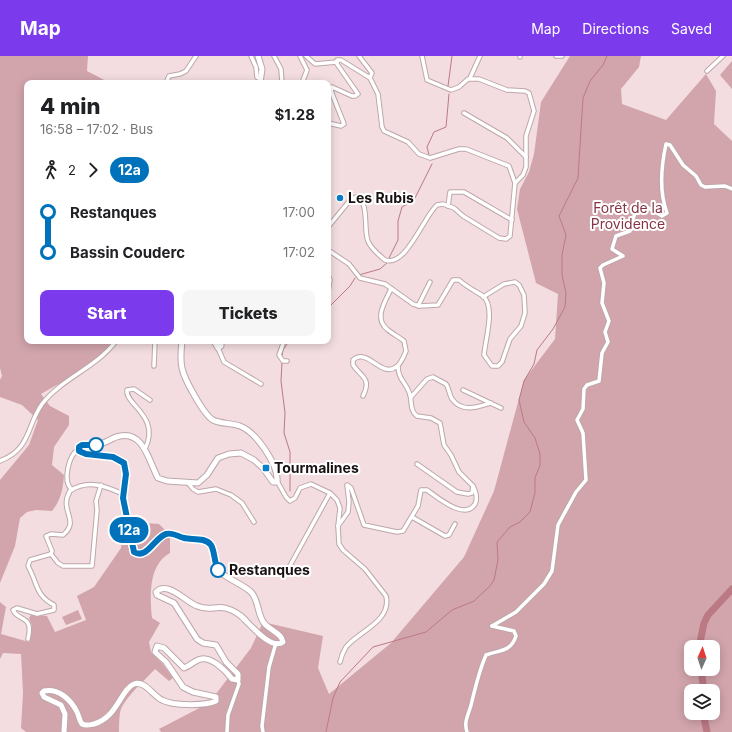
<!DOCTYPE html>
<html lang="en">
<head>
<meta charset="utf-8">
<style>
  body { margin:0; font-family:Inter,sans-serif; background:#f6f6f6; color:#202124; height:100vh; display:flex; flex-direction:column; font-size:15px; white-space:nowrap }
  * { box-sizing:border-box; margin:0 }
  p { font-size:13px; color:#757577 }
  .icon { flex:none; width:22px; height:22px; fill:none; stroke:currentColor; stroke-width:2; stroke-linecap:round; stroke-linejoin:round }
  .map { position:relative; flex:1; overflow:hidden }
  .side { position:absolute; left:24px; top:24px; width:307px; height:264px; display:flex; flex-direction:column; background:#fff; border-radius:8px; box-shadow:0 2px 10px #0003 }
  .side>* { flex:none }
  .badge { padding:0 8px; border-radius:13px; font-size:14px; line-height:26px }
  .needle { width:26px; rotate:3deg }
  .controls { position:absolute; left:684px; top:584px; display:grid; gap:8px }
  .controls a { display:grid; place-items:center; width:36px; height:36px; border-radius:8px; background:#fff; box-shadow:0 2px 10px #0003; font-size:20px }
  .map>.badge { position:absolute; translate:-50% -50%; box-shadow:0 0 0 2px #fff }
  .legs { display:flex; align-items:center; gap:6px; height:44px; padding:0 16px; font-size:13px }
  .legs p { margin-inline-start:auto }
  .head { display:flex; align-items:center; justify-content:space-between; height:68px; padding:0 16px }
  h1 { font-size:22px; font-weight:800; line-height:30px }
  .button { display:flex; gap:8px; margin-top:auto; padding:8px 16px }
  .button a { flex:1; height:46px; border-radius:8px; background:#7c3aed; color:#fff; font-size:16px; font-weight:800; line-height:46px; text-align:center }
  .button a+a { background:#f6f6f6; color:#202124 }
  ul { padding:0 16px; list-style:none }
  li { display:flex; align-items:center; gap:14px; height:40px; font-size:15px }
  li i { display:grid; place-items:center; width:6px; height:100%; margin:0 5px; background:currentColor }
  li i::after { content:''; width:10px; height:10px; margin:-5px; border:3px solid; border-radius:50%; background:#fff }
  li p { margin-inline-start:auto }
  li:first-child i { background:linear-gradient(#0000 50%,currentColor 0) }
  li:last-child i { background:linear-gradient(currentColor 50%,#0000 0) }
  header { display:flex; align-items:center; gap:24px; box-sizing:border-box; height:56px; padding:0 20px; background:#7c3aed; color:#fff }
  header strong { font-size:19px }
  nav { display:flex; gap:22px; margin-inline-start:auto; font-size:14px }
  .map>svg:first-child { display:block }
  .green { fill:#d2a5ac; fill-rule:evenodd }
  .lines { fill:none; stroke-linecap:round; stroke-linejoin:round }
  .stream { stroke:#bb7984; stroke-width:1 }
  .river { stroke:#bb7984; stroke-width:7 }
  .street-casing { stroke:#bda7aa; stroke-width:5.5 }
  .secondary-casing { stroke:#bda7aa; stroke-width:7 }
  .street { stroke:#fff; stroke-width:3.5 }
  .secondary { stroke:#fff; stroke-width:5 }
  .line-1-casing { stroke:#fff; stroke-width:9 }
  .line-1 { stroke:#0072bc; stroke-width:6 }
  .poi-dot { fill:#087ec8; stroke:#fff; stroke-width:1.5 }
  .stop-1-dot { fill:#fff; stroke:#0072bc; stroke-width:2 }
  .labels { text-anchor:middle; stroke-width:4; stroke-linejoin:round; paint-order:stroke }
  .poi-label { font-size:14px; font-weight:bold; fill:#181011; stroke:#fff; text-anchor:start }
  .park-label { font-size:14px; fill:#853447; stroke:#fff }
  .stop-label { font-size:14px; font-weight:bold; fill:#181011; stroke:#fff; text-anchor:start }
</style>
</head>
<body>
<header>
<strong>Map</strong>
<nav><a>Map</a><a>Directions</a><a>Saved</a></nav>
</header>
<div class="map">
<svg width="732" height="676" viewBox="0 0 732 676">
  <rect width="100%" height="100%" fill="#f3dde0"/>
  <g class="green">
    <path d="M0,0H88L87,15L110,27H27V285H113C98,310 66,323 41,338L50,350L69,360V369L54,391L52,409L64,419C63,433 61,444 52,455L36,454L27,456L20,462L15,490L0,527V424L29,389L38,364L22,349L0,341V324L2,320L0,312Z"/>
    <path d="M570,0H641L639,11L621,33L622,48L666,64L706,18L716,35L714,68L732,85V676H161L159,673L209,647L251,592L263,566L323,580L318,612L329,638L391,587L464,501L494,435L524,324L555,283L558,238L536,227L517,153L520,133L529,116L534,98L541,46ZM691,591H713V613H691ZM691,635H713V657H691Z"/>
    <path d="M732,5V33L720,19Z"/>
    <path d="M145,467L159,468L170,479V497C148,509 150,540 152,562L160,567L149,586L151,596L162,607L173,622L169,625L155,613C145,624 122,644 120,657C119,663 119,670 119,676H26L21,672L23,637L21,598L3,597L0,603V546L6,551L1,578L29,586L32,570L29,562L31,559L47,560L55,576L86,564L77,540L94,531L121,492L122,481L133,471Z"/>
    <path d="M78,554L82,563L66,569L62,561Z"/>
  </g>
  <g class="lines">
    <g class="stream">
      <path d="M448,30L452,0"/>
      <path d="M429,99L427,91L434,76L446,71L449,38"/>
      <path d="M389,202L398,184V165L402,151L411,146L415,142L432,108"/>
      <path d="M359,219L380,213L387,207"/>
      <path d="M328,252L350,230L355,222"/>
      <path d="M282,300L283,294L289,285"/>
      <path d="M282,306L281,325L285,357L284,377L290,396V435"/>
      <path d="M326,676L333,642L340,626L373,591L426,576L452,554L474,545L490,530L494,524L498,504L497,486L510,471L520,466L530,456L535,437V422L540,409V398L535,382L524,366L519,344L524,325L534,308L537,294L553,273L565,251L566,237L562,219V199L566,179L559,160L578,122L583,42L590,25L603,9L607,0"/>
    </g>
    <g class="river">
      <path d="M699,591L704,567L708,559L732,533"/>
      <path d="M701,613L704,635"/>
      <path d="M703,657L707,676"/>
    </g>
    <defs>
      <g id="street">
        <path d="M251,0L256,11L257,21L261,24"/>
        <path d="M274,0L281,13L282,27"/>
        <path d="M300,0L307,14L302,27"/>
        <path d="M306,0L315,8L337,6"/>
        <path d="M359,0L372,17L370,22"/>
        <path d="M422,0L427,24L451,34L459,31L468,23H479L507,34L525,35L529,37L534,55L526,80V111L523,119L515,127"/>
        <path d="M556,0H562"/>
        <path d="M520,1V0"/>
        <path d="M707,15L723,0"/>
        <path d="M470,22L480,0"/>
        <path d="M166,27L169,20L180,18L186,15L196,0"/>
        <path d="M464,57L507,82L526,101"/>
        <path d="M328,67L341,70L344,68L331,35L332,31L352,40H355L358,38L337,8V4H341L370,22L378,38L382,71L384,75L408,86L419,98L430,102L459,93H466L509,110L515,127L510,180L506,183L499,182L463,160L454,152L443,148L437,149C424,160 406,212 385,204C379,199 371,193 368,185C363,173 370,146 356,141L351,143L328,171"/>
        <path d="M448,150L450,136H464L512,164"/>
        <path d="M328,194L349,208L360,222L385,228L413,248L420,250L438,249L453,224H459C467,231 475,235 483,240C496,251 485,284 484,299L492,310H498L502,306L510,283L521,270L525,257L524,239L519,229L515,226L504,228L483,241"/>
        <path d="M328,219L330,224L328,236"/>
        <path d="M418,250L430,226"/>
        <path d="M284,285L279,299L283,305H287"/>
        <path d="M218,292L224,306L261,328"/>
        <path d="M154,310L155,285"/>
        <path d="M398,310C398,324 407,327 410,339C412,347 410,355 417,360L431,362L440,367L444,389L451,399L459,416L473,430L472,437L468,438L457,436L417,408"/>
        <path d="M463,334L501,352"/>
        <path d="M363,340C372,322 361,321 353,309V304C367,291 381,322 396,311C401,308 404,300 406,295L404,285C399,281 393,278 388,274C373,263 385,246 391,233"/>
        <path d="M411,341L427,323L433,321L446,328C449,332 449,338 452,343C462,357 478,351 491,347"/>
        <path d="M145,393C161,360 125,349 127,334L134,333L150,344"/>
        <path d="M0,405C31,393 26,371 42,348C62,322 96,312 116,285"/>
        <path d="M277,425L286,441L290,445L295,442L300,432L311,428L330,437L337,444L340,452L338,470L339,488L343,494L365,513L386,540C392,565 359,575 346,591C343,596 341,601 340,606"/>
        <path d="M188,427L193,433L198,436L216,433L231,439L242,447L254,466"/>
        <path d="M71,433C63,425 68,399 79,393"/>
        <path d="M412,461L445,480L449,479L455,468"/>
        <path d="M338,470L348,456L349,446L347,429L351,432L364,469L397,476L403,475L418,450L421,434H427C437,441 465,465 475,448C478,442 476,436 473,430"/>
        <path d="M51,498L52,495L46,480L51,478L63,479C81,464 58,455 70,435C88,423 105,430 123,438"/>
        <path d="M51,498L58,507L63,510H92L97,454L96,445L101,429"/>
        <path d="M287,515L330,437"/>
        <path d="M492,570L516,556L544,528L552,515L558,469L576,436L586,424L583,377L577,364L583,353L584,333L587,329L599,325L602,297L608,286L605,276L609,265L602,247L604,227L600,212L603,209L623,200L612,193L616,180L630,175C633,165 633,152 645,150L662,160L667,157C659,136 661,111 666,88L670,89L683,109L696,120L701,129L705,131L725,130L732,133"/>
        <path d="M28,583C34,558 18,566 13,554L17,552L37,558L54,554V549C35,539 38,528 28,510L30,504L51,498"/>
        <path d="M227,676L228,659L239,628L238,624"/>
        <path d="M263,676L262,670L269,611L276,587"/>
        <path d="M467,676C463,664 470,657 472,645C476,629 479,615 486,599C499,594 511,596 516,580L514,575L492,570"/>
      </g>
      <g id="secondary">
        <path d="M258,0L262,13L260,27"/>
        <path d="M214,285L218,292L221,290V285"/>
        <path d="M64,676L65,658L61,649L44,641L42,637L44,635C59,632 71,644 77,656C79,660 79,664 82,668C86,670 89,669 94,668C117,662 121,633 134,628C145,624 153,640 162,644C173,650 205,650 216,645V641L193,636L183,631L166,606L155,596L157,590L164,592L184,612C190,610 193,606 198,604C210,598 226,615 232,623L238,624V618L226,606L216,589L203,587L197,583L174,547L157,539L156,536C167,524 186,546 197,550C213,557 220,544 241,560C249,567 271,595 283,586C282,577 269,574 264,567C257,558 259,544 251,536C241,527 226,523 217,513C214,506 215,496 211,489C205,481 192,484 184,482C178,481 174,476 166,478C155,481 147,504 133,496L123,442L126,418L123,407C108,395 90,403 79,395V391C85,387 96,389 103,387C109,385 114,381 120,380C144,375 149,406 158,422L167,425L198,427L207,419L218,402L229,398L241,397L254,404L263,412L273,426H277C279,409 256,376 240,370C231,367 221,368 213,364C204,359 184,323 182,312C180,304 181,294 182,285"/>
      </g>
    </defs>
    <use href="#street" class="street-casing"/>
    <use href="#secondary" class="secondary-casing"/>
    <use href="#street" class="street"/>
    <use href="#secondary" class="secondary"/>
  </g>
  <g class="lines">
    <defs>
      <path id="line-1" d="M96,389H82L79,391V395L86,398L113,401L124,407L126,418L123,442L134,496C147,504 155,481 166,478C174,476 178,481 184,482C192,484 205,481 211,489C215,496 214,506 218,514"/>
    </defs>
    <use href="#line-1" class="line-1-casing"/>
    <use href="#line-1" class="line-1"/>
  </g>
  <g class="poi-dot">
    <circle cx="340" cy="142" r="4"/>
    <rect x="262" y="408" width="8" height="8" rx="2"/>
  </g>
  <g class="stop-1-dot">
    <circle cx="96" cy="389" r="7"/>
    <circle cx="218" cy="514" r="7"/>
  </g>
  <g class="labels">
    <g class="poi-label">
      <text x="348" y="147">Les Rubis</text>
      <text x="274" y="417">Tourmalines</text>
    </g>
    <g class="park-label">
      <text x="628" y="157">Forêt de la<tspan x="628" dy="16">Providence</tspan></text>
    </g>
    <g class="stop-label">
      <text x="229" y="519">Restanques</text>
    </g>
  </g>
</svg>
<div class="controls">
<a><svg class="needle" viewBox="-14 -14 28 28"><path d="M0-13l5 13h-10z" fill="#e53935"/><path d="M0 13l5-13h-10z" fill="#757577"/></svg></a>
<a><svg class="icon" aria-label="layers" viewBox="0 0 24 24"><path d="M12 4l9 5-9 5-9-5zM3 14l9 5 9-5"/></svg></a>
</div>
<b class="badge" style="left:129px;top:474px;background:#0072bc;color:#fff">12a</b>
<section class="side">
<div class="head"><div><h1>4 min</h1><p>16:58 – 17:02 · Bus</p></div><b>$1.28</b></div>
<div class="legs"><svg class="icon" aria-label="walk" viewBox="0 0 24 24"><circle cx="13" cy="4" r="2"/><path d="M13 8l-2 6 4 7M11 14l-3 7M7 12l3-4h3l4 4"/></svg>2<svg class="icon" aria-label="forward" viewBox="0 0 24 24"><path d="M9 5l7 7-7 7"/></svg><b class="badge" style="background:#0072bc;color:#fff">12a</b></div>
<ul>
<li><i style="color:#0072bc"></i><b>Restanques</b><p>17:00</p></li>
<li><i style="color:#0072bc"></i><b>Bassin Couderc</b><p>17:02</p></li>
</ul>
<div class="button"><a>Start</a><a>Tickets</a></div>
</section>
</div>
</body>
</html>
